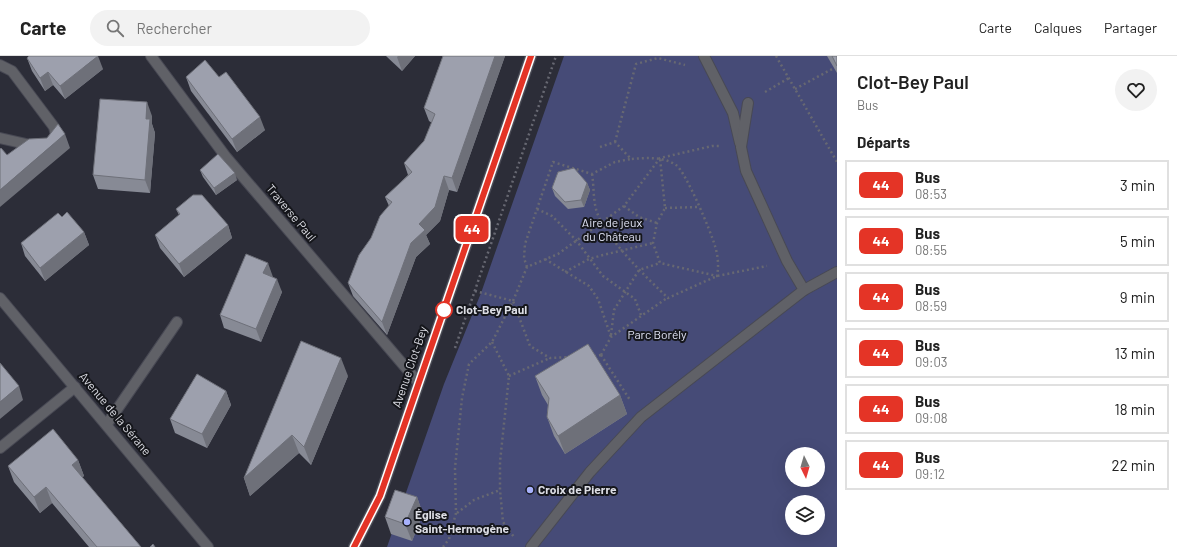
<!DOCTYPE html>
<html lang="fr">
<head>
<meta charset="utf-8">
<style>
  body { margin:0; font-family:Barlow,sans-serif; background:#f2f2f2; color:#222; height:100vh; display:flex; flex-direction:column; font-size:15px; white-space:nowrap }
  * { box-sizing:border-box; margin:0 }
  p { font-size:13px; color:#767676 }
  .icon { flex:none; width:22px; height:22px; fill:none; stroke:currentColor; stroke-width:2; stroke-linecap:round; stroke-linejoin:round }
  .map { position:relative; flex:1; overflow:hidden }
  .sheet { display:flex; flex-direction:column; background:#fff; width:340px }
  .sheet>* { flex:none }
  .badge { padding:0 8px; border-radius:6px; font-size:14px; line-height:26px }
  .needle { width:26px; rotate:175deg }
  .fabs { position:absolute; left:785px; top:391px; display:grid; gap:8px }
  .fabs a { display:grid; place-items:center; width:40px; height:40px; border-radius:50%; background:#fff; box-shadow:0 4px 16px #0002; font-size:20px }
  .map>.badge { position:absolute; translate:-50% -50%; box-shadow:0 0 0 2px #fff }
  h2 { padding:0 20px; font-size:15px; line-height:36px }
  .round { display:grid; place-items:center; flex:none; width:42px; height:42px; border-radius:21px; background:#f2f2f2 }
  .overview { display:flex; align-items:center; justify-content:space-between; height:68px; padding:0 20px }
  h1 { font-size:19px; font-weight:600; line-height:30px }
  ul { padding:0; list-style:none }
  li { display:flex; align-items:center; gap:12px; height:50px; margin:0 8px 6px; padding:0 12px; border:2px solid #e0e0e0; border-radius:0px }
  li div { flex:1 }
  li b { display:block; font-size:15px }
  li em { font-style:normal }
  li .badge { min-width:44px; font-weight:700; text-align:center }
  header { display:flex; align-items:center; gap:24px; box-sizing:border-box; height:56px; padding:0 20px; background:#fff; border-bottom:1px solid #e0e0e0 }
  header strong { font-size:19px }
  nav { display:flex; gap:22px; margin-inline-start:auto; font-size:14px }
  .search { width:280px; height:36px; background:#f2f2f2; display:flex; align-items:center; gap:10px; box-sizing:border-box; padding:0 14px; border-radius:22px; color:#767676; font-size:15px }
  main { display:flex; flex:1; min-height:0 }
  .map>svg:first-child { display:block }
  .green { fill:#464b77; fill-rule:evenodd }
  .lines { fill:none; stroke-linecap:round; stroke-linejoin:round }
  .service-casing { stroke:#484954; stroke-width:12 }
  .minor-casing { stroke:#484954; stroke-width:12 }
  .tertiary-casing { stroke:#484954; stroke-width:12 }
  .path { stroke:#676872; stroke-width:2.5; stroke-dasharray:2 3; stroke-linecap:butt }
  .service { stroke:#606167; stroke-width:10 }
  .minor { stroke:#606167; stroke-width:10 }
  .tertiary { stroke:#606167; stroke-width:10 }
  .wall { fill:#878a95 }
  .shaded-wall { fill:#6e7079 }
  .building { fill:#9da0ad; stroke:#6e7079 }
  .line-casing { stroke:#fff; stroke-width:9 }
  .line { stroke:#e43426; stroke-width:6 }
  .stop-dot { fill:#fff; stroke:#e43426; stroke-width:2 }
  .poi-dot { fill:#a7b1fc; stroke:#15161b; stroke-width:1.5 }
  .labels { text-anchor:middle; stroke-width:4; stroke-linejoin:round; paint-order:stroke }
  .street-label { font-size:12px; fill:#dddee5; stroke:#15161b }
  .park-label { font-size:12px; fill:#e0e3f5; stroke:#15161b }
  .stop-label { font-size:12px; font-weight:bold; fill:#dddee5; stroke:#15161b; text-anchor:start }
  .poi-label { font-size:12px; font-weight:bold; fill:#dddee5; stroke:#15161b; text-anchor:start }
</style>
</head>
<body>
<header>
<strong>Carte</strong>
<div class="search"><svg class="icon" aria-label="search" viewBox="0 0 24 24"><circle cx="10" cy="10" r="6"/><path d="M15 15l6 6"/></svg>Rechercher</div>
<nav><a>Carte</a><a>Calques</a><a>Partager</a></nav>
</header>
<main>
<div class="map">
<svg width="837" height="491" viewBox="0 0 837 491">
  <rect width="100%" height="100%" fill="#2c2d38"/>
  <path class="green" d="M564,0H837V491H387L444,328L481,237ZM792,398H818V424H792ZM792,446H818V472H792Z"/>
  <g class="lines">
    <defs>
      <g id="service">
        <path d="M704,0L733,57L740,87"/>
        <path d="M0,9L12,15L54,71L56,80L53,83"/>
        <path d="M748,47L741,91L746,115L787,205L804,234"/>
        <path d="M0,82L35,90"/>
        <path d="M107,368L177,266"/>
        <path d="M0,392L75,331"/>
        <path d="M531,491L590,416L641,361L804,234L837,216"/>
      </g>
      <g id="minor">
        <path d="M151,0L226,101L418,326"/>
        <path d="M0,242L208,491"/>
      </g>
      <path id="tertiary" d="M354,491L380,440L531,0"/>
    </defs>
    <use href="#service" class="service-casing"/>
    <use href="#minor" class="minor-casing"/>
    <use href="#tertiary" class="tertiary-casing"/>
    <g class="path">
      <path d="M776,0L837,106"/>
      <path d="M795,33L834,12"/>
      <path d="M765,36L789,22"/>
      <path d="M615,86L636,8L658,2L685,9"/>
      <path d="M600,91L615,86L631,103C647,102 662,100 676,109C686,116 711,176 715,190C718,200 719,210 717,220L660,207L653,187L657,167L665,152L660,102"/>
      <path d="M592,118C594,129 593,142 596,153C602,179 648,223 668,242L717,220L767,210"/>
      <path d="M624,150L639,161L657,167"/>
      <path d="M665,152L699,151"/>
      <path d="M537,153L552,160L576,184L603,220L635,243L641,259"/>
      <path d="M545,203L589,230L598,243L611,281"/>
      <path d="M527,211L524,202L525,188L553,106L592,118L615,106L631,103"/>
      <path d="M565,216L589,203L603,199L653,187"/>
      <path d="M475,235L513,245L530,290L550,302L569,301"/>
      <path d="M611,279L614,254L639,214L660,207"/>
      <path d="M492,286L509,320L500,406V434L503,466L514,481"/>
      <path d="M455,292L556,0"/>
      <path d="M601,299L611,281L667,242"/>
      <path d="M601,299L630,344"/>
      <path d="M594,300L601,299"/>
      <path d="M509,320L550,302"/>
      <path d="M457,457L474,444L500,434"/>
      <path d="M443,491L449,483L456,457L455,412L462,342L469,308L492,286L513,245L527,211L558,198L624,150L660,102L712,90H721"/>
    </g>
    <use href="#service" class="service"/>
    <use href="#minor" class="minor"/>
    <use href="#tertiary" class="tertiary"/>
  </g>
  <g class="wall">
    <path d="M386,0H415L402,15Z"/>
    <path d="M443,0H505L457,136L449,134L440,165L426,179L430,188L416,201L387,279L353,240L348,227L371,182L389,150L385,141L408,119L404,107L424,85L432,67L429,65L424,52Z"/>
    <path d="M827,0H837V17Z"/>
    <path d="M27,2L103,13L65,43L53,29L45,35L32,15Z"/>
    <path d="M186,21L265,74L237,96L191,35Z"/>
    <path d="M152,60V68L155,77L150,137L98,133L93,119Z"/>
    <path d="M200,114L237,124L216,139L203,121Z"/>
    <path d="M587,127L590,134L584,151L568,153L555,140L552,132Z"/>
    <path d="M176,153L228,169L232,182L184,221L160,192L155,179L179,159Z"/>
    <path d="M84,176L89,189L45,225L25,200L21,187Z"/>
    <path d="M272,221L282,236L261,286L224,272L220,259L273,221Z"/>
    <path d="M348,320L311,409L299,397L250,440L244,422Z"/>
    <path d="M535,320L620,339L627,358L565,398L554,380L547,361L548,349L542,339Z"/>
    <path d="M226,335L231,349L207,392L175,377L170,363Z"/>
    <path d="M78,404L84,420L82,421L141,491H89L52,447L40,457L14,426L8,410Z"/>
    <path d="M417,441L423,458L412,485L391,478L385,461Z"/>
  </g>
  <g class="shaded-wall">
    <path d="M98,0L103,13L65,43L60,30Z"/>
    <path d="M398,0H415L402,15L397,1Z"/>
    <path d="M495,0H505L457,136L452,122Z"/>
    <path d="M48,16L53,29L45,35L40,22Z"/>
    <path d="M147,46L152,60V68L155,77L150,137L145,124L146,63Z"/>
    <path d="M260,61L265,74L237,96L232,83Z"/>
    <path d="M65,78L70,92L0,151V134Z"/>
    <path d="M235,117L237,124L216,139L214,132Z"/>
    <path d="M444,120L449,134L440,165L426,179L430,188L416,201L387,279L382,266L411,187L419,168Z"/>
    <path d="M587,127L590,134L584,151L581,144Z"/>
    <path d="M228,169L232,182L184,221L179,208Z"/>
    <path d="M84,176L89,189L45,225L40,212Z"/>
    <path d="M268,207L273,221L268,230L263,217Z"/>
    <path d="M277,223L282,236L261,286L256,273Z"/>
    <path d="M341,302L348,320L311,409L304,391Z"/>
    <path d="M19,330L23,344L0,363V346Z"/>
    <path d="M226,335L231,349L207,392L202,378Z"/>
    <path d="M620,339L627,358L565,398L558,380Z"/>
    <path d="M292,379L299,397L250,440L244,422Z"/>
    <path d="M78,404L84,420L78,425L72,409Z"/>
    <path d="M46,431L52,447L40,457L34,441Z"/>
    <path d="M417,441L423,458L412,485L405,468Z"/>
  </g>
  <g class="building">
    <path d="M29,0H98L60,30L48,16L40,22L27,2Z"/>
    <path d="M443,0H495L452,122L444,120L435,151L419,168L425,174L411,187L382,266L348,227L359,199L371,182L380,160L392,146L385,141L412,116L404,107L424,85L435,58L424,52Z"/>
    <path d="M832,0H837V10Z"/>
    <path d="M205,4L219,21L226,16L260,61L232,83L186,21Z"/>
    <path d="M100,43L147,46L146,63H150L145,124L93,119Z"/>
    <path d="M58,68L65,78L0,134V93L1,92L7,99L29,83L47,82Z"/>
    <path d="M218,98L235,117L214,132L200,114Z"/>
    <path d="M574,112L587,127L581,144L565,146L552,132L558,116Z"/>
    <path d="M193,139H202L228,169L179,208L155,179L180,158L176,153Z"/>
    <path d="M67,156L84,176L40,212L21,187L58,157L62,161Z"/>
    <path d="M246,198L268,207L263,217L277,223L256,273L220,259Z"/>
    <path d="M301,285L341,302L304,391L292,379L244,422Z"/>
    <path d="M588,288L620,339L558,380L547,361L549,342L535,320Z"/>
    <path d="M0,307L19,330L0,346Z"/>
    <path d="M197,318L226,335L202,378L170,363Z"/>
    <path d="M53,373L78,404L72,409L141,491H97L46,431L34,441L8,410Z"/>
    <path d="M395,434L417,441L405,468L385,461Z"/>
    <path d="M153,488L155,491H150Z"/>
  </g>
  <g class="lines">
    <defs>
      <path id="line" d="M354,491L380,440L531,0"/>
    </defs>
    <use href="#line" class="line-casing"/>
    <use href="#line" class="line"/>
  </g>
  <circle class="stop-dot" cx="444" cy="254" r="8"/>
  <g class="poi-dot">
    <circle cx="530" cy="434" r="4"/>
    <circle cx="407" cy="466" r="4"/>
  </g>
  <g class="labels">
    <g class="street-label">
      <text transform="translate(291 157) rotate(50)" y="4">Traverse Paul</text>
      <text transform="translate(410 311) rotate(-71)" y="4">Avenue Clot-Bey</text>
      <text transform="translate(115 358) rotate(50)" y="4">Avenue de la Sérane</text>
    </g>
    <g class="park-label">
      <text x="612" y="171">Aire de jeux<tspan x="612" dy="14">du Château</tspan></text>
      <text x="657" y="283">Parc Borély</text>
    </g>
    <g class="stop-label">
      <text x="456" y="258">Clot-Bey Paul</text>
    </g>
    <g class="poi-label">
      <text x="538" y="438">Croix de Pierre</text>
      <text x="415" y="463">Église<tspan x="415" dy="14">Saint-Hermogène</tspan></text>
    </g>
  </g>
</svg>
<div class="fabs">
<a><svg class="needle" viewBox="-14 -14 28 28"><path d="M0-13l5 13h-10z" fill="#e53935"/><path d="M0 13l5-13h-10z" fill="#767676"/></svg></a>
<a><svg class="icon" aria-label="layers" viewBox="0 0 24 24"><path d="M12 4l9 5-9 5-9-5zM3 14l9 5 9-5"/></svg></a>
</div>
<b class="badge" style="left:472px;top:173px;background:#e43426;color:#fff">44</b>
</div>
<section class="sheet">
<div class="overview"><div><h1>Clot-Bey Paul</h1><p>Bus</p></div><a class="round"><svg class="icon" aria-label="heart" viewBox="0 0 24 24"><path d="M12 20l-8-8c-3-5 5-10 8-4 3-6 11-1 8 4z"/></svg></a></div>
<h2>Départs</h2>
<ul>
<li><span class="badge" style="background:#e43426;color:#fff">44</span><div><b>Bus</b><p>08:53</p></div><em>3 min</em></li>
<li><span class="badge" style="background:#e43426;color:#fff">44</span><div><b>Bus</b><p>08:55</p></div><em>5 min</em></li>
<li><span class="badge" style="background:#e43426;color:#fff">44</span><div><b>Bus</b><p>08:59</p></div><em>9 min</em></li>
<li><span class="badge" style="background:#e43426;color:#fff">44</span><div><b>Bus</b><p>09:03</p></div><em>13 min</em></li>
<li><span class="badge" style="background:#e43426;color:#fff">44</span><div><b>Bus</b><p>09:08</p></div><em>18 min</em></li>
<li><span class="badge" style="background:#e43426;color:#fff">44</span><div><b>Bus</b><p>09:12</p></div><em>22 min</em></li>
</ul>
</section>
</main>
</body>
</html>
